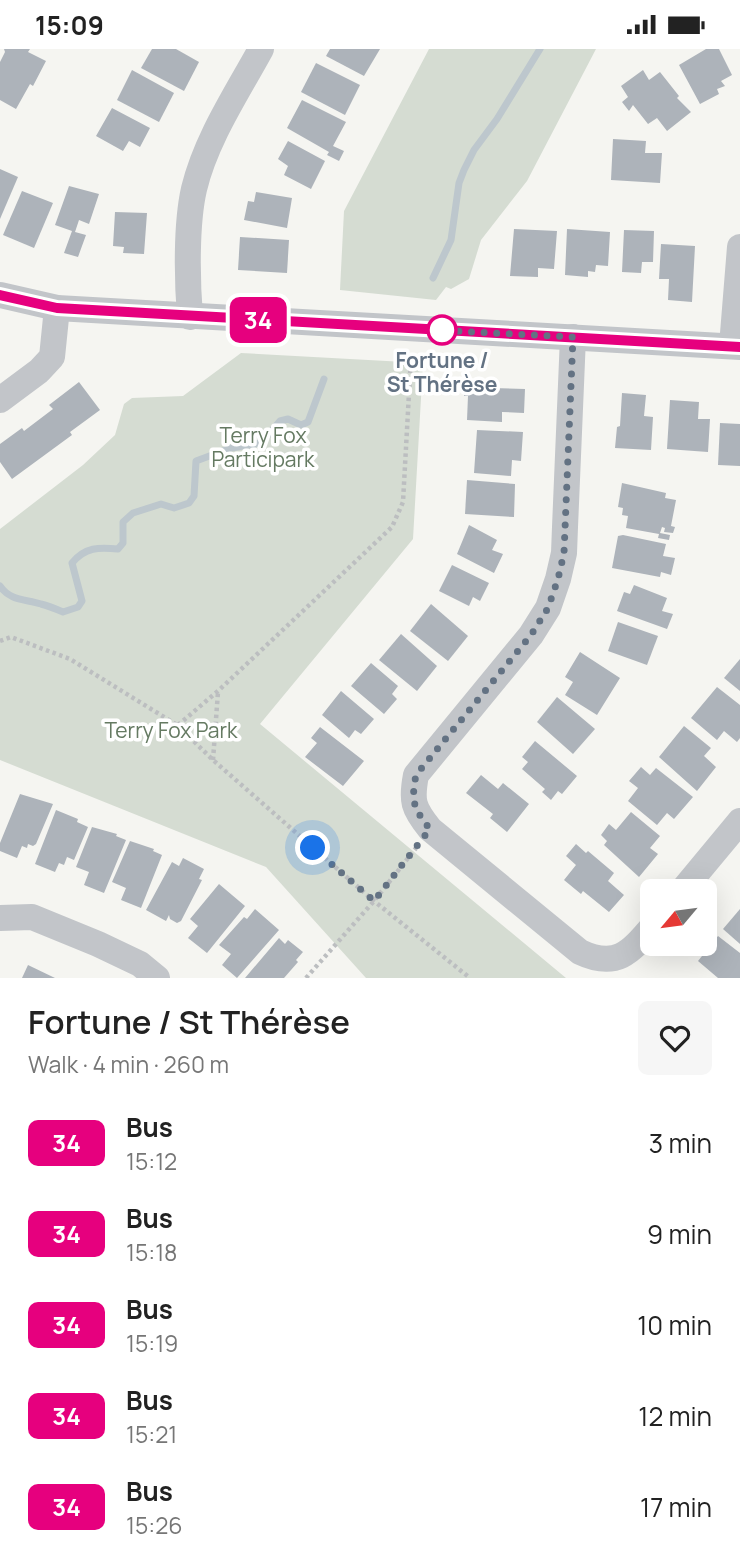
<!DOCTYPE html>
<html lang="en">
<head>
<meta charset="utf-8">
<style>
  body { margin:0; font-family:Manrope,sans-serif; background:#f6f6f6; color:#222; height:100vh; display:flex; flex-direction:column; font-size:26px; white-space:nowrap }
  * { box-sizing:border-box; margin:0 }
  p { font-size:23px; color:#767676 }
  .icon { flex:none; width:38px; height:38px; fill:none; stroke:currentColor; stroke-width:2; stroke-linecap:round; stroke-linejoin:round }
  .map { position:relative; height:929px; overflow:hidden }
  .details { display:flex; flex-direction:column; background:#fff; flex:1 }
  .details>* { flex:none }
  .badge { padding:0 14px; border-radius:10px; font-size:24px; line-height:46px }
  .needle { width:46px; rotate:241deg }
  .tools { position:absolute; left:640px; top:830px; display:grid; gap:14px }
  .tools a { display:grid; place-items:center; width:77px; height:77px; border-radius:10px; background:#fff; box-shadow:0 7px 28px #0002; font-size:35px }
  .you { position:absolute; width:35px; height:35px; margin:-18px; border:5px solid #fff; border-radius:50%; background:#1a73e8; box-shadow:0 0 0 10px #1a73e833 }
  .map>.badge { position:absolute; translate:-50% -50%; box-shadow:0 0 0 4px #fff }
  .round { display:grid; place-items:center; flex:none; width:74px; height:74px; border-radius:10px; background:#f6f6f6 }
  .head { display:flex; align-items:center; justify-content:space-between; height:119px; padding:0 28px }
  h1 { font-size:33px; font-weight:600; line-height:52px }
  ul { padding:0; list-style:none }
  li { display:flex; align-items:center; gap:21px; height:91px; padding:0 28px }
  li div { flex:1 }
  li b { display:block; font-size:26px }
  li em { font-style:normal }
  li .badge { min-width:77px; font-weight:700; text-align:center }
  .status { display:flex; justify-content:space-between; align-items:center; height:49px; padding:0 35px; background:#fff; direction:ltr }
  .status svg { height:19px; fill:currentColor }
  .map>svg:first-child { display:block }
  .green { fill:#d5dcd2 }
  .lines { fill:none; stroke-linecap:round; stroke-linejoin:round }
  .stream { stroke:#bdc7cd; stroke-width:7 }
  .building { fill:#adb3ba }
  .path { stroke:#bcbec0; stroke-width:4.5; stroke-dasharray:3.5 3.5; stroke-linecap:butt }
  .minor { stroke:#c2c5c9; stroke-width:26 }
  .line-casing { stroke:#fff; stroke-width:16 }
  .line { stroke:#e6007e; stroke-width:10 }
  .walk { stroke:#637283; stroke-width:7; stroke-dasharray:0 12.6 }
  .stop-dot { fill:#fff; stroke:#e6007e; stroke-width:3.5 }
  .labels { text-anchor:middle; stroke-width:7; stroke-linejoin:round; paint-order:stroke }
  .stop-label { font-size:21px; font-weight:bold; fill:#637283; stroke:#fff }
  .park-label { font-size:21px; fill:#657a62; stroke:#fff }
</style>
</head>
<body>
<div class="status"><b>15:09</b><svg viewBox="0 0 49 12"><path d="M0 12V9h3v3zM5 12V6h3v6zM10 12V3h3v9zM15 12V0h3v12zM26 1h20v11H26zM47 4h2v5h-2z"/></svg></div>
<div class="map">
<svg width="740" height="929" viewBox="0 0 740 929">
  <rect width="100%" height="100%" fill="#f5f5f1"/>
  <g class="green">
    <path d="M429,0H596L527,132L481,191L469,230L451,240L446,238L436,251L340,241L344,162Z"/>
    <path d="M241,304L423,314L413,490L260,675L566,929H366L266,818L0,711V480L83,416L115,386L124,355L132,349L183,347Z"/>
  </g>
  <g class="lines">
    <g class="stream">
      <path d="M433,229L451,191L459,134L464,121L474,101L497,70L540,0"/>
      <path d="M0,537C10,552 25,550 41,555C49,557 56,560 63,563L78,558L82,552L72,514C85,498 99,498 118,500L123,494V473L133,464L161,455L174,459L189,454L194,447L196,412L231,399L261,394L280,372L288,370L301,376L308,373L324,330"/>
    </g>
  </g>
  <g class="building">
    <path d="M4,0H30L28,3L46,12L33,37L30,35L16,60L0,51V13L5,3Z"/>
    <path d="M152,0H176L199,13L184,42L141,19Z"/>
    <path d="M330,0H380L364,27L326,7Z"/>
    <path d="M706,0H719L732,26L721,32L725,37L717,40L719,45L700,55L679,16Z"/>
    <path d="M316,14L360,36L345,66L301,43Z"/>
    <path d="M132,21L174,44L159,73L117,51Z"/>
    <path d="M643,21L649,31L660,23L679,47L677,49L691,63L667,82L657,69L648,75L633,56L629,62L622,53L628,48L621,37Z"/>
    <path d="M302,51L346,73L333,97L344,102L339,112L327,106L329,103L287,79Z"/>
    <path d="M112,59L150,79L140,98L129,92L123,102L96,87Z"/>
    <path d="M613,90L646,92L645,104H662L660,134L611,131Z"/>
    <path d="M288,92L325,112L311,140L284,126L288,117L278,110Z"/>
    <path d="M0,120L18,128L0,170Z"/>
    <path d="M69,137L99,145L89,175L79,171L75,183L86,186L78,208L64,204L72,182L55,176Z"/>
    <path d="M22,142L53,154L34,199L3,186Z"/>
    <path d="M256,143L292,149L287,179L244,171L248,152L254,153Z"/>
    <path d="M115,163L147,164L144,205L123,204L124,198L113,197Z"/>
    <path d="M514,180L557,182L554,220L538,219V228L510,227Z"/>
    <path d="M567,180L610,183L608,217L596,216L595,223L588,222V228L565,226Z"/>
    <path d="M624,181L654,182L653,213H642L641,224L622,223Z"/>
    <path d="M240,188L289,191L287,224L238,221Z"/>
    <path d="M661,195L695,197L692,253L668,251L669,230H659Z"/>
    <path d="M79,333L100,361L70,383L72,386L12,430L0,413V395L22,379L24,382L53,360L49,356Z"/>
    <path d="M469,334L492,335V339L525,340L524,364L502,363V373L467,371L468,347H464V339H468Z"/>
    <path d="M622,344L646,346L644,367L653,368L651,401L615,399L617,378L620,377Z"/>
    <path d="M670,351L699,353L698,370H710L708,403L667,400Z"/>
    <path d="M720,374L740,375V417L718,416Z"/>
    <path d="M477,381L523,383L521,412L512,411L511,427L474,424Z"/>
    <path d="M467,431L515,435L514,468L465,465Z"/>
    <path d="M622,434L666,444L665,449L676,451L671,477L675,478L673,484L664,483L665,479L662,478L660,484L670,486L669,491L658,489L659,485L626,479L628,467L622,466L623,459L618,458Z"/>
    <path d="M469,476L497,491L492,501L503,505L494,524L457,505Z"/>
    <path d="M623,486L666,495L663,507L675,509L671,526L661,523L660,528L612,519L618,487Z"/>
    <path d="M452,516L489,534L480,552L473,548L469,557L439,542Z"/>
    <path d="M634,536L667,549L662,562L673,565L667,580L617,562L624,543L630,545Z"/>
    <path d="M431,555L468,587L448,612L410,582Z"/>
    <path d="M618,573L658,587L647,616L608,602Z"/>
    <path d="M401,585L437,617L417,642L379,611Z"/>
    <path d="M580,603L620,629L597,666L565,646L573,633L565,628Z"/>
    <path d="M740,610V642L724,629Z"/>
    <path d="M371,614L398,637L392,645L397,650L384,665L351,637Z"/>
    <path d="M717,638L740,656V689L737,693L724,682L717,691L691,669Z"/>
    <path d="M341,642L374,670L361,685L355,681L349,689L322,666Z"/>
    <path d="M557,648L595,680L573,705L537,673Z"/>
    <path d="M684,677L711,699L704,707L716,718L697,742L659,708Z"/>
    <path d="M320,678L364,712L343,737L305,708L317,694L311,689Z"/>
    <path d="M535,692L577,727L562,745L558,742L551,751L542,743L545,740L522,720L528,713L522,708Z"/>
    <path d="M641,718L650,726L656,719L693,748L674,770L667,764L657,776L628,752L638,739L629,732Z"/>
    <path d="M481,726L498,740L503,734L529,755L507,783L490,769L493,765L466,744Z"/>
    <path d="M20,745L53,755L36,795L33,797L28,795L27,799L22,797L17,809L0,802V794Z"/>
    <path d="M56,761L78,770L77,773L88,778L74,811L67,808L64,816L59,814L55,823L35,815Z"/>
    <path d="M631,763L660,787L650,799L658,805L639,828L604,796L607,792L601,786L609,775L616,781Z"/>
    <path d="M92,778L117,785L116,787L126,791L104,844L84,836L89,823L76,818Z"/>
    <path d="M130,792L154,800L153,802L162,806L141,859L121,851L126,839L112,833Z"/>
    <path d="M576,795L586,804L588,802L614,824L608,832L624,846L609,863L583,842L581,845L564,831L576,816L566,807Z"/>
    <path d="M183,809L204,820L199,830L202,831L181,872L177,874L170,870L169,866L166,872L146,861L172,813L179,817Z"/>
    <path d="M219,835L245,857L207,904L188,889L198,877L190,870Z"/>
    <path d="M255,860L279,881L237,929L222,916L231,905L219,896L244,868L247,870Z"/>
    <path d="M740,860V895L723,880Z"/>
    <path d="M718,887L740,904V929H718L698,912Z"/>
    <path d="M279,889L285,895L288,891L303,903L296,911L298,913L284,929H245Z"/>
    <path d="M28,916L55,929H22Z"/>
  </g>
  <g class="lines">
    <g class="path">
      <path d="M0,592L11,588L70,610L177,676L213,711L374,852L470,929"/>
      <path d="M178,676L218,642L392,478L403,453L411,308"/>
      <path d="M213,711L218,643"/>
      <path d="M306,929L374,852L416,799"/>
    </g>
    <g class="minor">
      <path d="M0,246L57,259L740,298"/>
      <path d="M190,268C187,231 186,175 194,140C206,90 237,44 261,0"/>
      <path d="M573,288L565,478L564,504L558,530L548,559L531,586L416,726C411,752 413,759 430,780L580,903C616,920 630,904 653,877"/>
      <path d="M732,297L740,198"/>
      <path d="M0,351L39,322L52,308L57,259"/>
      <path d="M682,842L740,772"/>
      <path d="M0,869L32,868L98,895L140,915L157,929"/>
    </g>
  </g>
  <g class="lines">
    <defs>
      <path id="line" d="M0,246L57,259L740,298"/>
    </defs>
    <use href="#line" class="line-casing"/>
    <use href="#line" class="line"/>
    <path class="walk" d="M313,799L374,852L430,780C413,759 411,752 416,726L531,586L548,559L558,530L564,504L573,288L434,281H442"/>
  </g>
  <circle class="stop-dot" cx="442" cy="281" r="14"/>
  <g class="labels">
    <g class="stop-label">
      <text x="442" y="319">Fortune /<tspan x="442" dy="24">St Thérèse</tspan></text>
    </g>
    <g class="park-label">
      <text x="263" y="394">Terry Fox<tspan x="263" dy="24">Participark</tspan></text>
      <text x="171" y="689">Terry Fox Park</text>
    </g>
  </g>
</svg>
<div class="tools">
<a><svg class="needle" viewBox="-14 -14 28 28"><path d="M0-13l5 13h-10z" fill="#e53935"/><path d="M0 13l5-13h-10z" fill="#767676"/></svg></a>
</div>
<div class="you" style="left:313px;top:799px"></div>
<b class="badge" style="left:258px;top:271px;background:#e6007e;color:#fff">34</b>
</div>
<section class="details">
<div class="head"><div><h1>Fortune / St Thérèse</h1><p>Walk · 4 min · 260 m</p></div><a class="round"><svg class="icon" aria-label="heart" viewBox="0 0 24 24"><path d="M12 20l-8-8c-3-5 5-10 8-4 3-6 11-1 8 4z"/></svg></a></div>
<ul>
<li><span class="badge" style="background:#e6007e;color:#fff">34</span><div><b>Bus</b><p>15:12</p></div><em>3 min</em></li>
<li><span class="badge" style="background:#e6007e;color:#fff">34</span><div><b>Bus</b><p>15:18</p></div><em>9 min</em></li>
<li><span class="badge" style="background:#e6007e;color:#fff">34</span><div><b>Bus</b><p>15:19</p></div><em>10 min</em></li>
<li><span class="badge" style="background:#e6007e;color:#fff">34</span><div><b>Bus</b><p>15:21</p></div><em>12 min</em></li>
<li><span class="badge" style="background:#e6007e;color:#fff">34</span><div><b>Bus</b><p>15:26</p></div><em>17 min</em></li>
</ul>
</section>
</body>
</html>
